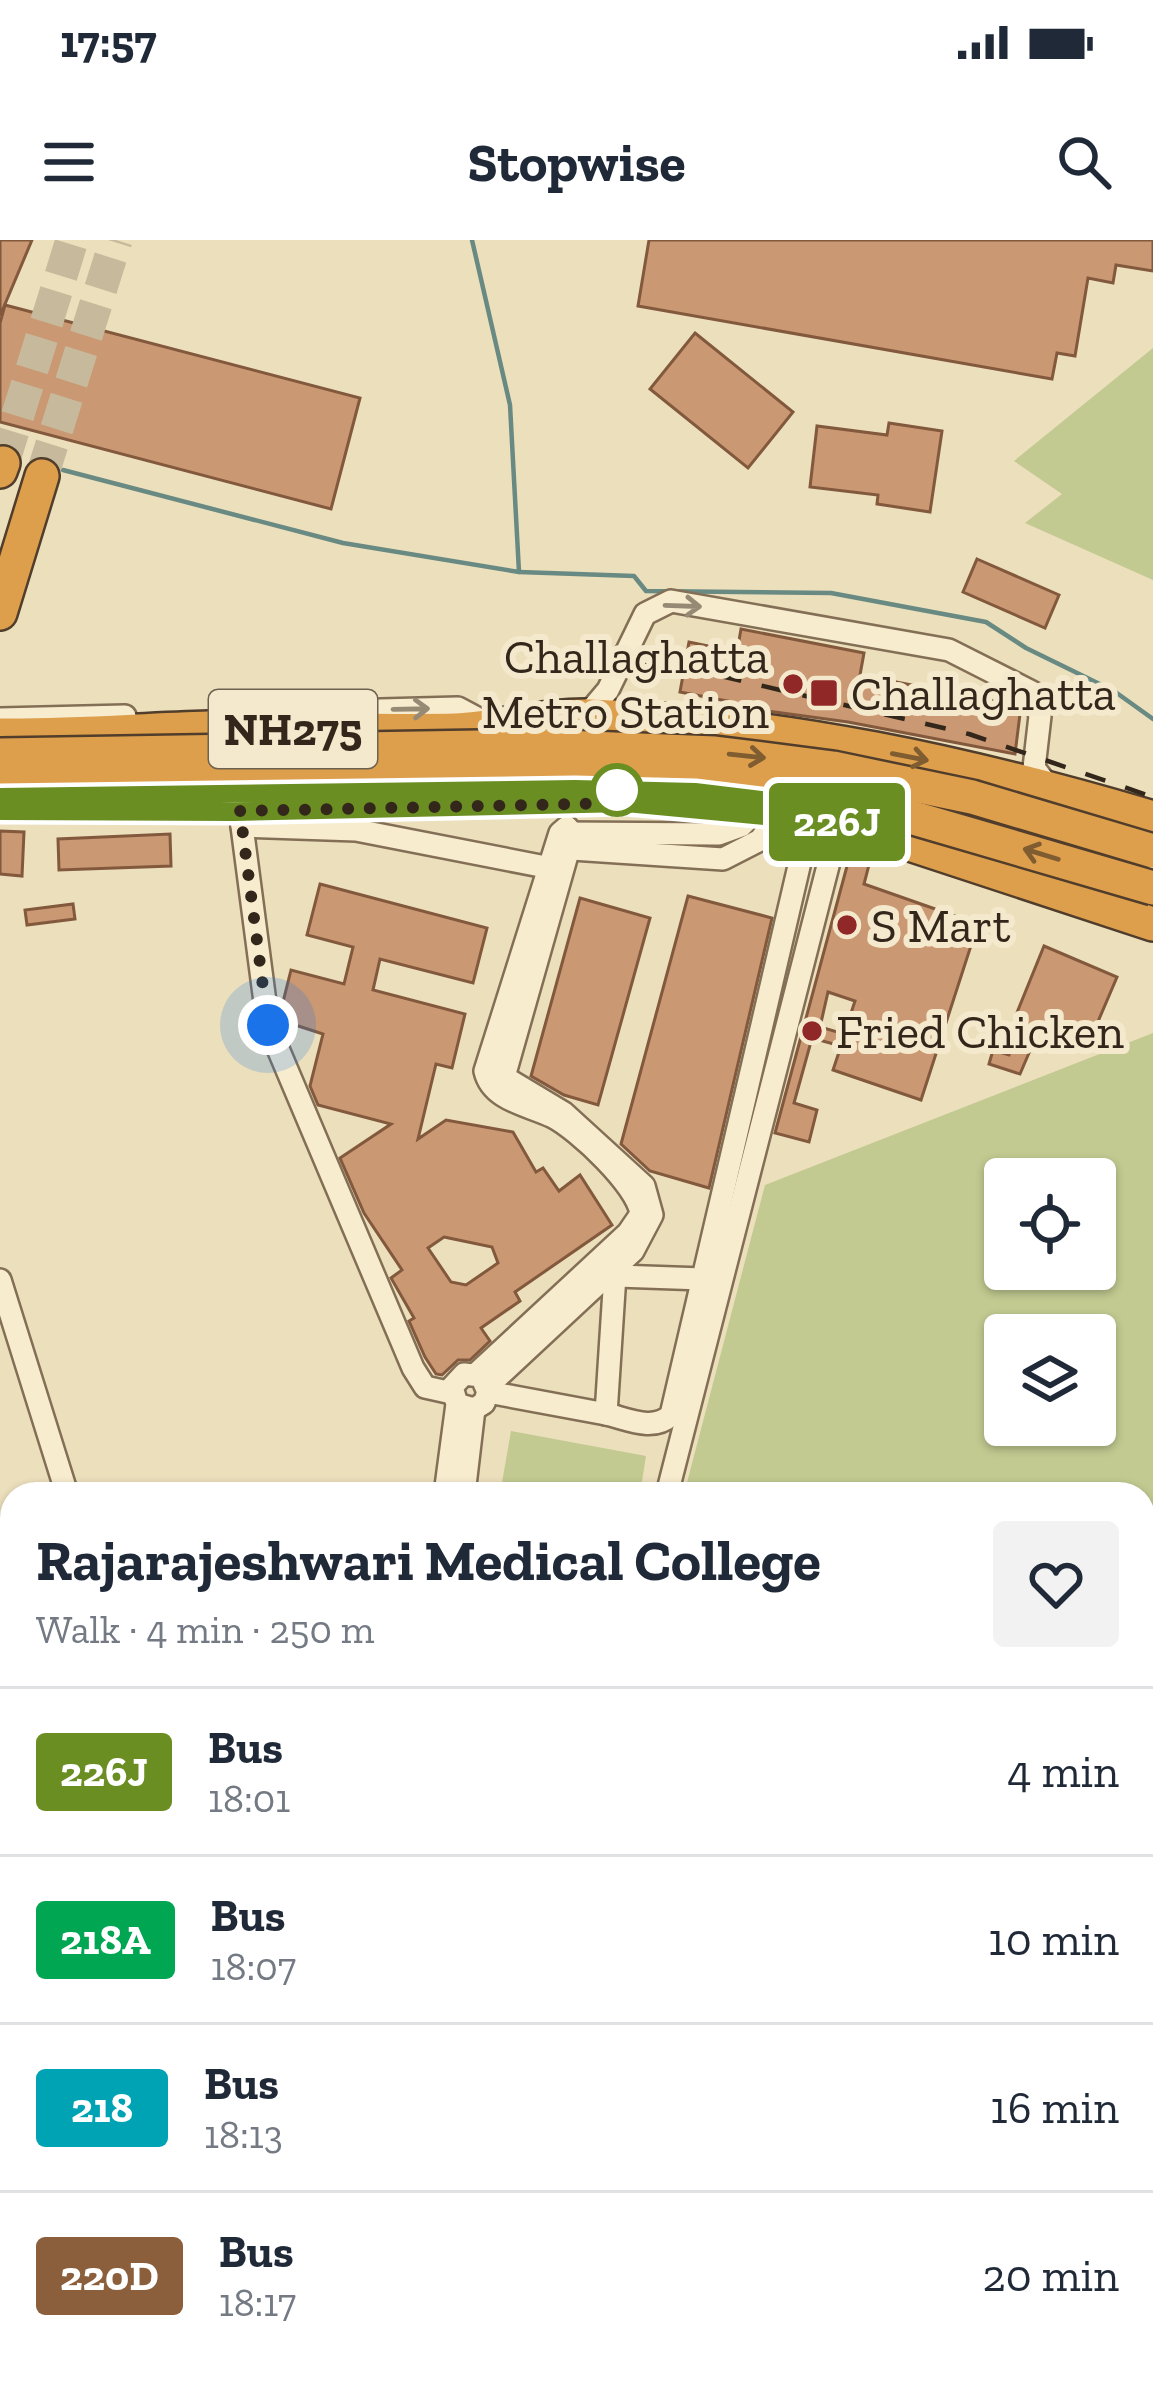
<!DOCTYPE html>
<html lang="en">
<head>
<meta charset="utf-8">
<style>
  body { margin:0; font-family:"Zilla Slab",serif; background:#f2f2f3; color:#1f2937; height:100vh; display:flex; flex-direction:column; font-size:45px; white-space:nowrap }
  * { box-sizing:border-box; margin:0 }
  p { font-size:39px; color:#747a83 }
  .icon { flex:none; width:66px; height:66px; fill:none; stroke:currentColor; stroke-width:2; stroke-linecap:round; stroke-linejoin:round }
  .map { position:relative; flex:1; overflow:hidden }
  .details { position:absolute; left:0px; top:1242px; width:1155px; height:903px; display:flex; flex-direction:column; background:#fff; border-radius:36px 36px 0 0; box-shadow:0 3px 9px #0004 }
  .details>* { flex:none }
  .badge { padding:0 24px; border-radius:9px; font-size:42px; line-height:78px }
  .controls { position:absolute; left:984px; top:918px; display:grid; gap:24px }
  .controls a { display:grid; place-items:center; width:132px; height:132px; border-radius:12px; background:#fff; box-shadow:0 3px 9px #0004; font-size:60px }
  .you { position:absolute; width:60px; height:60px; margin:-30px; border:9px solid #fff; border-radius:50%; background:#1a73e8; box-shadow:0 0 0 18px #1a73e833 }
  .map>.badge { position:absolute; translate:-50% -50%; box-shadow:0 0 0 6px #fff }
  .round { display:grid; place-items:center; flex:none; width:126px; height:126px; border-radius:12px; background:#f2f2f3 }
  .headline { display:flex; align-items:center; justify-content:space-between; height:204px; padding:0 36px }
  h1 { font-size:57px; font-weight:700; line-height:90px }
  ul { padding:0; list-style:none }
  li { display:flex; align-items:center; gap:36px; height:168px; padding:0 36px; border-top:3px solid #e0e1e3 }
  li div { flex:1 }
  li b { display:block; font-size:45px }
  li em { font-style:normal }
  li .badge { min-width:132px; font-weight:700; text-align:center }
  .status { display:flex; justify-content:space-between; align-items:center; height:84px; padding:0 60px; background:#fff; direction:ltr }
  .status svg { height:33px; fill:currentColor }
  header { display:flex; justify-content:space-between; align-items:center; height:156px; padding:0 36px; background:#fff; font-size:54px; font-weight:700 }
  .map>svg:first-child { display:block }
  .green { fill:#c2ca91; fill-rule:evenodd }
  .lines { fill:none; stroke-linecap:round; stroke-linejoin:round }
  .stream { stroke:#688a82; stroke-width:4.5 }
  .building { fill:#ca9872; stroke:#82593d; stroke-width:3; fill-rule:evenodd }
  .highway-tunnel { stroke:#c7ba9c; stroke-width:33; stroke-dasharray:33 16; stroke-linecap:butt }
  .minor-casing { stroke:#836f56; stroke-width:26 }
  .highway-casing { stroke:#513d2b; stroke-width:38 }
  .minor { stroke:#f8eccf; stroke-width:21 }
  .highway { stroke:#dd9f4c; stroke-width:33 }
  .rail { stroke:#33271b; stroke-width:4.5; stroke-dasharray:21 21; stroke-linecap:butt }
  .highway-bridge-casing { stroke:#513d2b; stroke-width:38; stroke-linecap:butt }
  .highway-bridge { stroke:#dd9f4c; stroke-width:33 }
  .oneway { stroke:#968a75 }
  .oneway2 { stroke:#7f5d31 }
  .line-casing { stroke:#fff; stroke-width:27 }
  .line { stroke:#6b8e23; stroke-width:18 }
  .walk { stroke:#33271b; stroke-width:12; stroke-dasharray:0 21.6 }
  .poi-dot { fill:#912828; stroke:#f4e9cc; stroke-width:4.5 }
  .stop-dot { fill:#fff; stroke:#6b8e23; stroke-width:6 }
  .labels { text-anchor:middle; stroke-width:12; stroke-linejoin:round; paint-order:stroke }
  .shield { fill:#f4e9cc; stroke:#6d6150; stroke-width:3 }
  .shield-label { font-size:45px; font-weight:bold; fill:#33271b }
  .poi-label { font-size:48px; fill:#33271b; stroke:#f4e9cc; text-anchor:start }
</style>
</head>
<body>
<div class="status"><b>17:57</b><svg viewBox="0 0 49 12"><path d="M0 12V9h3v3zM5 12V6h3v6zM10 12V3h3v9zM15 12V0h3v12zM26 1h20v11H26zM47 4h2v5h-2z"/></svg></div>
<header><svg class="icon" aria-label="menu" viewBox="0 0 24 24"><path d="M4 6h16M4 12h16M4 18h16"/></svg>Stopwise<svg class="icon" aria-label="search" viewBox="0 0 24 24"><circle cx="10" cy="10" r="6"/><path d="M15 15l6 6"/></svg></header>
<div class="map">
<svg width="1153" height="2144" viewBox="0 0 1153 2144">
  <rect width="100%" height="100%" fill="#ecdfbc"/>
  <g class="green">
    <path d="M1153,108V340L1025,283L1062,254L1014,221Z"/>
    <path d="M1153,793V2054L1143,2053V1254H684L765,945ZM1095,939V1029H1005V939ZM1095,1095V1185H1005V1095Z"/>
    <path d="M511,1191L646,1216L640,1254H500Z"/>
    <path d="M450,2133H694L693,2144H447Z"/>
  </g>
  <g class="lines">
    <g class="stream">
      <path d="M63,230L343,303L519,332L510,165L472,0"/>
      <path d="M519,332L634,336L646,351L831,353L986,382L1026,408L1114,451L1153,479"/>
    </g>
  </g>
  <g class="building">
    <path d="M0,0H32L0,76Z"/>
    <path d="M649,0H1153V31L1116,25L1113,43L1088,38L1075,116L1057,113L1052,139L638,66Z"/>
    <path d="M5,65L360,158L331,269L0,182V83Z"/>
    <path d="M695,93L793,172L748,228L650,149Z"/>
    <path d="M889,183L942,191L930,272L877,264L878,255L810,247L817,186L887,195Z"/>
    <path d="M977,319L1059,355L1045,388L963,352Z"/>
    <path d="M741,389L864,413L860,435L1021,466L1015,514L848,482L731,466L732,462L680,452L689,402L737,412Z"/>
    <path d="M0,591L24,592L22,636L0,634Z"/>
    <path d="M170,594L171,626L59,630L58,599Z"/>
    <path d="M850,615L870,621L864,644L978,684L921,860L833,830L841,806L812,798L794,863L817,870L809,902L775,893ZM828,752L855,761L844,794L820,787Z"/>
    <path d="M320,644L487,688L473,743L380,719L373,750L465,774L452,828L436,824L418,899L446,880L513,892L536,932L543,928L559,951L580,935L612,985L515,1052L520,1061L481,1088L490,1101L470,1120H458L442,1135L436,1134L425,1117L409,1081L414,1078L391,1038L402,1030L364,973L340,918L391,884L318,865L310,846L323,794L283,781L281,770L291,730L344,744L353,707L307,695ZM444,997L492,1007L498,1023L466,1045L451,1042L428,1008Z"/>
    <path d="M688,656L772,678L709,948L650,931L621,904Z"/>
    <path d="M580,658L650,678L598,865L564,855L531,836Z"/>
    <path d="M73,664L75,679L27,685L25,670Z"/>
    <path d="M1044,706L1117,737L1088,805L1041,785L1020,834L989,824L993,810L1009,815L1023,778L1016,775Z"/>
  </g>
  <g class="lines">
    <g class="highway-tunnel">
      <path d="M3,223L72,0"/>
      <path d="M42,236L116,0"/>
    </g>
    <defs>
      <g id="minor">
        <path d="M265,473L458,468L488,484"/>
        <path d="M586,476L608,450L645,374L671,361L949,410L1032,452L1040,476L1034,528L1049,547"/>
        <path d="M0,479L125,476"/>
        <path d="M0,571H234L626,563L839,583L667,1254"/>
        <path d="M240,571L268,785L413,1128L425,1147L452,1153"/>
        <path d="M242,586L356,590L561,630"/>
        <path d="M561,593L719,594L741,586L754,573"/>
        <path d="M557,608L723,619L760,600L778,576"/>
        <path d="M617,1036L703,1039"/>
        <path d="M0,1040L67,1254"/>
        <path d="M476,1134L628,993L641,974C638,946 578,890 553,877C529,865 492,861 485,831L560,593L567,587L573,594L504,837L564,873L644,946L652,975L633,1011L488,1146"/>
        <path d="M488,1152L606,1174L616,1019"/>
        <path d="M606,1174C628,1179 653,1192 671,1175L810,579"/>
        <path d="M445,1254L457,1164L452,1147L464,1134L481,1136L488,1152L484,1163L474,1169L457,1164"/>
        <path d="M464,1254L474,1169"/>
        <path d="M0,1914L12,1924"/>
        <path d="M1102,2133V2144"/>
        <path d="M441,2144L444,2133"/>
        <path d="M943,2144L944,2133"/>
        <path d="M1028,2144V2133"/>
      </g>
      <g id="highway">
        <path d="M0,231L3,223"/>
        <path d="M0,373L42,236"/>
        <path d="M0,495C70,496 139,490 209,488C291,487 373,492 455,490C500,488 545,475 590,476C781,482 971,524 1153,578"/>
        <path d="M785,563L1153,684"/>
      </g>
    </defs>
    <use href="#minor" class="minor-casing"/>
    <use href="#highway" class="highway-casing"/>
    <use href="#minor" class="minor"/>
    <use href="#highway" class="highway"/>
    <path class="rail" d="M596,418L720,436L969,494L1153,557"/>
    <defs>
      <g id="highway-bridge">
        <path d="M0,515L538,506L715,513L833,528L972,557L1153,611"/>
        <path d="M0,546L539,537L712,544L886,570L1153,648"/>
      </g>
    </defs>
    <use href="#highway-bridge" class="highway-bridge-casing"/>
    <use href="#highway-bridge" class="highway-bridge"/>
  </g>
  <defs><path id="oneway-shaft" d="M-6 0H5M1.5-3L5.5 0L1.5 3" fill="none" stroke-width="1.6" stroke-linecap="round" stroke-linejoin="round" transform="scale(3)"/></defs>
  <g class="oneway">
    <use href="#oneway-shaft" transform="translate(683 366) rotate(2)"/>
    <use href="#oneway-shaft" transform="translate(411 469) rotate(-1)"/>
  </g>
  <g class="oneway2">
    <use href="#oneway-shaft" transform="translate(747 516) rotate(6)"/>
    <use href="#oneway-shaft" transform="translate(910 517) rotate(11)"/>
    <use href="#oneway-shaft" transform="translate(1041 614) rotate(-163)"/>
  </g>
  <g class="lines">
    <defs>
      <path id="line" d="M0,557L575,549L695,552L795,564L838,583L626,563L234,572L0,571"/>
    </defs>
    <use href="#line" class="line-casing"/>
    <use href="#line" class="line"/>
    <path class="walk" d="M268,785L240,571L626,563L617,550"/>
  </g>
  <g class="poi-dot">
    <circle cx="793" cy="444" r="12"/>
    <rect x="809" y="438" width="30" height="30" rx="6"/>
    <circle cx="847" cy="685" r="12"/>
    <circle cx="812" cy="791" r="12"/>
  </g>
  <circle class="stop-dot" cx="617" cy="550" r="24"/>
  <g class="labels">
    <rect class="shield" x="209" y="450" width="168" height="78" rx="9"/>
    <g class="shield-label">
      <text x="293" y="505">NH275</text>
    </g>
    <g class="poi-label">
      <text x="769" y="433" text-anchor="end">Challaghatta<tspan x="769" dy="55">Metro Station</tspan></text>
      <text x="851" y="470">Challaghatta</text>
      <text x="871" y="702">S Mart</text>
      <text x="836" y="808">Fried Chicken</text>
    </g>
  </g>
</svg>
<div class="controls">
<a><svg class="icon" aria-label="locate" viewBox="0 0 24 24"><circle cx="12" cy="12" r="6"/><path d="M12 2v4M12 18v4M2 12h4M18 12h4"/></svg></a>
<a><svg class="icon" aria-label="layers" viewBox="0 0 24 24"><path d="M12 4l9 5-9 5-9-5zM3 14l9 5 9-5"/></svg></a>
</div>
<div class="you" style="left:268px;top:785px"></div>
<b class="badge" style="left:837px;top:582px;background:#6b8e23;color:#fff">226J</b>
<section class="details">
<div class="headline"><div><h1>Rajarajeshwari Medical College</h1><p>Walk · 4 min · 250 m</p></div><a class="round"><svg class="icon" aria-label="heart" viewBox="0 0 24 24"><path d="M12 20l-8-8c-3-5 5-10 8-4 3-6 11-1 8 4z"/></svg></a></div>
<ul>
<li><span class="badge" style="background:#6b8e23;color:#fff">226J</span><div><b>Bus</b><p>18:01</p></div><em>4 min</em></li>
<li><span class="badge" style="background:#00a651;color:#fff">218A</span><div><b>Bus</b><p>18:07</p></div><em>10 min</em></li>
<li><span class="badge" style="background:#00a3b4;color:#fff">218</span><div><b>Bus</b><p>18:13</p></div><em>16 min</em></li>
<li><span class="badge" style="background:#8b5e3c;color:#fff">220D</span><div><b>Bus</b><p>18:17</p></div><em>20 min</em></li>
</ul>
</section>
</div>
</body>
</html>
